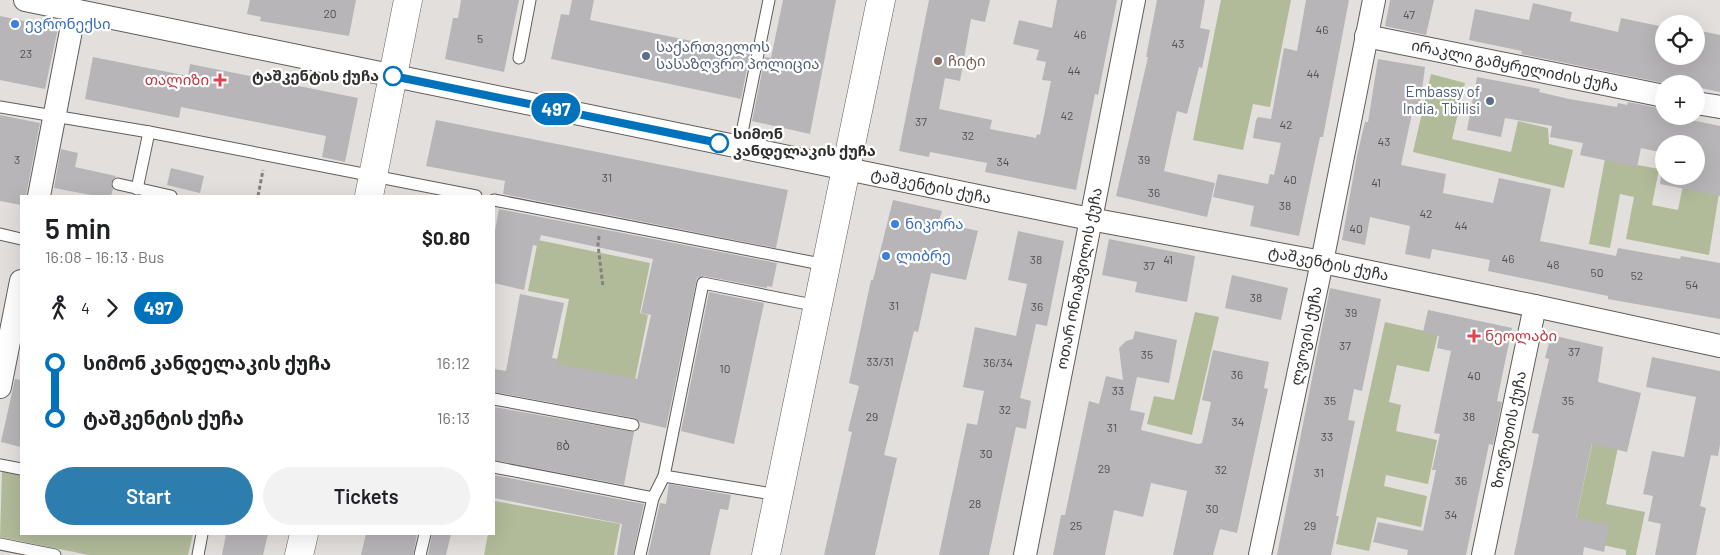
<!DOCTYPE html>
<html lang="en">
<head>
<meta charset="utf-8">
<style>
  body { margin:0; font-family:Barlow,"Noto Sans Georgian",sans-serif; background:#f2f2f2; color:#202124; height:100vh; display:flex; flex-direction:column; font-size:19px; white-space:nowrap }
  * { box-sizing:border-box; margin:0 }
  p { font-size:16px; color:#757577 }
  .icon { flex:none; width:28px; height:28px; fill:none; stroke:currentColor; stroke-width:2; stroke-linecap:round; stroke-linejoin:round }
  .map { position:relative; flex:1; overflow:hidden }
  .side { position:absolute; left:20px; top:195px; width:475px; height:340px; display:flex; flex-direction:column; background:#fff; border-radius:0px; box-shadow:0 5px 20px #0002 }
  .side>* { flex:none }
  .badge { padding:0 10px; border-radius:16px; font-size:18px; line-height:32px }
  .fabs { position:absolute; left:1655px; top:15px; display:grid; gap:10px }
  .fabs a { display:grid; place-items:center; width:50px; height:50px; border-radius:50%; background:#fff; box-shadow:0 5px 20px #0002; font-size:25px }
  .map>.badge { position:absolute; translate:-50% -50%; box-shadow:0 0 0 2px #fff }
  .legs { display:flex; align-items:center; gap:8px; height:55px; padding:0 25px; font-size:16px }
  .legs p { margin-inline-start:auto }
  .head { display:flex; align-items:center; justify-content:space-between; height:85px; padding:0 25px }
  h1 { font-size:28px; font-weight:600; line-height:38px }
  .action { display:flex; gap:10px; margin-top:auto; padding:10px 25px }
  .action a { flex:1; height:58px; border-radius:30px; background:#2d7eaf; color:#fff; font-size:20px; font-weight:600; line-height:58px; text-align:center }
  .action a+a { background:#f2f2f2; color:#202124 }
  ul { padding:0 25px; list-style:none }
  li { display:flex; align-items:center; gap:18px; height:55px; font-size:19px }
  li i { display:grid; place-items:center; width:8px; height:100%; margin:0 6px; background:currentColor }
  li i::after { content:''; width:12px; height:12px; margin:-6px; border:4px solid; border-radius:50%; background:#fff }
  li p { margin-inline-start:auto }
  li:first-child i { background:linear-gradient(#0000 50%,currentColor 0) }
  li:last-child i { background:linear-gradient(currentColor 50%,#0000 0) }
  .map>svg:first-child { display:block }
  .green { fill:#b1bb9a }
  .building { fill:#b7b5b8 }
  .lines { fill:none; stroke-linecap:round; stroke-linejoin:round }
  .lane-casing { stroke:#605d5a; stroke-width:13 }
  .street-casing { stroke:#605d5a; stroke-width:24 }
  .secondary-casing { stroke:#605d5a; stroke-width:29 }
  .path { stroke:#84817f; stroke-width:3; stroke-dasharray:4 2.5; stroke-linecap:butt }
  .lane { stroke:#fff; stroke-width:11 }
  .street { stroke:#fff; stroke-width:22 }
  .secondary { stroke:#fff; stroke-width:28 }
  .line-1-casing { stroke:#fff; stroke-width:11 }
  .line-1 { stroke:#0072bc; stroke-width:8 }
  .shop-dot { fill:#3f7fe0; stroke:#fff; stroke-width:2 }
  .service-dot { fill:#5c6f8a; stroke:#fff; stroke-width:2 }
  .education-dot { fill:#8d6e63; stroke:#fff; stroke-width:2 }
  .stop-1-dot { fill:#fff; stroke:#0072bc; stroke-width:2.5 }
  .health-dot { fill:#e0444e; stroke:#fff; stroke-width:2 }
  .labels { text-anchor:middle; stroke-width:4.5; stroke-linejoin:round; paint-order:stroke }
  .number-label { font-size:12px; fill:#525151 }
  .shop-label { font-size:15px; fill:#366cbe; stroke:#fff; text-anchor:start }
  .service-label { font-size:15px; fill:#4e5e75; stroke:#fff; text-anchor:start }
  .education-label { font-size:15px; fill:#785e54; stroke:#fff; text-anchor:start }
  .street-label { font-size:15px; fill:#31302f; stroke:#fff }
  .stop-label { font-size:15px; font-weight:bold; fill:#31302f; stroke:#fff; text-anchor:end }
  .health-label { font-size:15px; fill:#be3a42; stroke:#fff; text-anchor:end }
</style>
</head>
<body>
<div class="map">
<svg width="1720" height="555" viewBox="0 0 1720 555">
  <rect width="100%" height="100%" fill="#e3dfdc"/>
  <g class="green">
    <path d="M1221,0H1291L1270,107L1253,104L1243,150L1193,140Z"/>
    <path d="M1431,74L1465,83L1452,139L1511,152L1518,121L1548,128L1549,144L1573,150L1564,188L1413,152Z"/>
    <path d="M1605,159L1659,169L1652,205L1678,210L1684,180L1720,187L1709,255L1626,239L1634,197L1620,194L1610,248L1589,244Z"/>
    <path d="M538,240L650,263L640,313L648,315L635,380L556,365L569,299L528,291Z"/>
    <path d="M1195,312L1219,317L1192,435L1147,424L1154,396L1174,400Z"/>
    <path d="M1385,322L1438,334L1429,372L1397,365L1389,402L1401,405L1396,431L1437,440L1428,484L1386,475L1384,486L1427,496L1421,527L1377,517L1369,551L1336,544Z"/>
    <path d="M1602,400L1627,405L1606,504L1645,512L1636,555H1626V550L1584,541L1575,523Z"/>
    <path d="M2,471L21,475V534H193L188,555H89L0,537Z"/>
    <path d="M495,501L620,524L614,555H484L488,534H494Z"/>
  </g>
  <g class="building">
    <path d="M250,0H356L349,36L260,21L261,17L247,14Z"/>
    <path d="M461,0H519L504,72L445,59L453,18H458Z"/>
    <path d="M572,0H594L590,20L750,53L741,99L551,59L561,14L569,15Z"/>
    <path d="M783,0H836L810,134L752,121L765,57L771,58Z"/>
    <path d="M929,0H990L985,22L971,19L960,81L945,78L939,109L992,120L990,129L1036,138L1037,134L1040,135L1051,81L1042,80L1046,62L1036,60L1039,50L1013,44L1019,20L1052,28L1057,0H1117L1098,95L1095,94L1076,190L985,172L987,163L930,152L929,157L899,151Z"/>
    <path d="M1157,0H1205L1200,28L1210,30L1202,68L1199,67L1187,114L1177,111L1164,171L1215,183L1207,217L1116,196L1148,57H1146Z"/>
    <path d="M1306,0H1349L1323,137H1320L1299,236L1250,226L1254,206L1213,197L1218,174L1268,184L1270,174L1274,175L1281,143L1253,138L1256,120L1258,117L1271,119L1284,48L1297,51Z"/>
    <path d="M1390,0H1434L1426,35L1385,26Z"/>
    <path d="M1533,3L1572,12L1570,21L1618,32L1621,18L1664,27V56H1696V30L1720,35V92L1696,87V84H1668L1521,54L1522,51L1469,40L1475,9L1529,20Z"/>
    <path d="M0,16L58,28L45,89L0,80Z"/>
    <path d="M93,57L188,76L190,64L358,98L345,162L322,157L326,136L181,107L179,118L85,99Z"/>
    <path d="M1378,59L1425,67L1420,105L1414,104L1401,165L1446,174L1443,193L1493,203L1499,178L1551,189L1540,241L1616,256L1618,248L1680,259L1681,256L1720,263V319L1608,299V296L1488,271L1490,260L1432,249L1430,259L1405,254L1410,226L1370,217L1365,245L1342,240L1357,156L1365,122H1368Z"/>
    <path d="M1477,77L1540,89L1539,92L1569,99L1617,107L1618,103L1627,105L1628,102L1664,109V116H1692L1691,120L1720,126V196L1660,184L1661,176H1696V144H1664V153L1641,148L1637,167L1580,155L1583,143L1550,137L1552,126L1505,118L1501,137L1467,130Z"/>
    <path d="M0,115L40,123L26,196H21V205L0,201Z"/>
    <path d="M436,120L788,190L776,248L503,194L505,181L426,166Z"/>
    <path d="M61,149L78,153L75,167L116,176L111,183L113,189L111,196H96L54,188Z"/>
    <path d="M171,168L204,176L200,193L167,185Z"/>
    <path d="M893,200L942,211L939,222L978,231L966,280L931,273L918,332L914,331L884,455L897,458L875,555H824L852,432L848,431L859,386L849,383L871,280H873Z"/>
    <path d="M499,209L777,263L772,287L767,286V288L704,276L697,278L666,428L640,422L634,418L494,392V369L506,371L520,294L564,303L552,358L558,359L557,364L637,379L651,315L641,313L653,259L541,235L538,246L533,245L524,290L494,283V236Z"/>
    <path d="M1018,231L1064,241L1047,326L1036,324L1020,398L1031,401L1026,429L1016,427L989,555H939L967,423L977,425L984,391L963,387L975,327L1016,336L1027,284L1008,280Z"/>
    <path d="M1109,239L1195,256L1187,302L1135,292L1137,282L1102,275Z"/>
    <path d="M1232,275L1288,288L1281,320L1225,308Z"/>
    <path d="M1330,288L1381,299L1362,391L1354,389L1348,420L1355,421L1336,516H1339L1331,555H1277Z"/>
    <path d="M709,292L764,303L734,444L681,431Z"/>
    <path d="M1428,310L1512,328L1497,401L1502,402L1493,445L1489,444L1466,555H1407L1408,550L1373,542L1378,522L1423,531L1436,470H1432L1440,434L1434,433L1451,351L1437,348L1439,336L1423,332Z"/>
    <path d="M1135,331L1177,340L1169,383L1137,377L1130,410L1145,413L1141,430L1198,444L1202,443L1211,402L1202,400L1213,350L1269,362L1264,388L1268,389L1237,533L1220,529L1213,555H1173L1187,491L1151,483L1143,517L1114,510L1105,555H1053L1061,515H1065L1089,401L1099,404L1106,376L1123,380L1119,348L1126,341L1133,339Z"/>
    <path d="M1551,335L1603,347L1598,382L1641,393L1627,452L1592,444L1576,518L1609,525L1604,552L1584,547L1583,555H1514L1539,434L1532,433L1549,359L1545,358Z"/>
    <path d="M1652,357L1720,371V444L1718,456L1711,455L1700,506L1706,508L1696,555H1655L1661,524L1648,521L1653,496L1643,494L1652,451L1684,457L1696,397L1646,387Z"/>
    <path d="M15,379L21,380V447L1,442Z"/>
    <path d="M494,407L634,432L624,485L494,460Z"/>
    <path d="M494,475L644,504L633,555H617L622,524L494,498Z"/>
    <path d="M669,484L731,495L728,510L720,509L710,555H648L660,503L666,504Z"/>
    <path d="M226,534H268L263,555H222Z"/>
    <path d="M366,534H417L413,555H361Z"/>
    <path d="M432,534H451L446,555H428Z"/>
  </g>
  <g class="lines">
    <defs>
      <g id="lane">
        <path d="M519,58L530,0"/>
        <path d="M0,107L149,132L476,196"/>
        <path d="M739,147L769,0"/>
        <path d="M118,184L171,196"/>
        <path d="M137,189L149,132"/>
        <path d="M494,200L826,265"/>
        <path d="M0,234L21,239"/>
        <path d="M494,399L633,425"/>
        <path d="M0,465L21,469"/>
        <path d="M494,467L653,498"/>
        <path d="M664,476L703,283L818,306"/>
        <path d="M0,544L55,555"/>
        <path d="M198,555L202,534"/>
        <path d="M420,555L425,534"/>
        <path d="M640,555L653,498L664,476L778,495"/>
      </g>
      <g id="street">
        <path id="s1" d="M25,0L1090,219L1322,262L1535,306L1720,346"/>
        <path id="s2" d="M1366,36L1664,96"/>
        <path d="M1696,103L1720,107"/>
        <path d="M39,196L75,10"/>
        <path d="M0,387L21,281"/>
        <path id="s3" d="M1025,555L1134,0"/>
        <path id="s4" d="M1260,555L1322,262L1374,0"/>
        <path id="s5" d="M1483,555L1535,306"/>
      </g>
      <g id="secondary">
        <path d="M369,196L408,0"/>
        <path d="M299,555L304,534"/>
        <path d="M766,555L881,0"/>
      </g>
    </defs>
    <use href="#lane" class="lane-casing"/>
    <use href="#street" class="street-casing"/>
    <use href="#secondary" class="secondary-casing"/>
    <g class="path">
      <path d="M258,196L263,170"/>
      <path d="M599,236L598,245L603,287"/>
    </g>
    <use href="#lane" class="lane"/>
    <use href="#street" class="street"/>
    <use href="#secondary" class="secondary"/>
  </g>
  <g class="lines">
    <defs>
      <path id="line-1" d="M393,76L719,143"/>
    </defs>
    <use href="#line-1" class="line-1-casing"/>
    <use href="#line-1" class="line-1"/>
  </g>
  <g class="shop-dot">
    <circle cx="15" cy="24" r="5"/>
    <circle cx="895" cy="224" r="5"/>
    <circle cx="886" cy="256" r="5"/>
  </g>
  <g class="service-dot">
    <circle cx="646" cy="56" r="5"/>
    <circle cx="1490" cy="101" r="5"/>
  </g>
  <circle class="education-dot" cx="938" cy="61" r="5"/>
  <g class="stop-1-dot">
    <circle cx="393" cy="76" r="9"/>
    <circle cx="719" cy="143" r="9"/>
  </g>
  <g class="health-dot">
    <path d="M217.5 72.5h5v5h5v5h-5v5h-5v-5h-5v-5h5z"/>
    <path d="M1471.5 328.5h5v5h5v5h-5v5h-5v-5h-5v-5h5z"/>
  </g>
  <g class="labels">
    <g class="number-label">
      <text x="330" y="18">20</text>
      <text x="1409" y="19">47</text>
      <text x="1322" y="34">46</text>
      <text x="1080" y="39">46</text>
      <text x="480" y="43">5</text>
      <text x="1178" y="48">43</text>
      <text x="26" y="58">23</text>
      <text x="1074" y="75">44</text>
      <text x="1313" y="78">44</text>
      <text x="1067" y="120">42</text>
      <text x="921" y="126">37</text>
      <text x="1286" y="129">42</text>
      <text x="968" y="140">32</text>
      <text x="1384" y="146">43</text>
      <text x="17" y="164">3</text>
      <text x="1144" y="164">39</text>
      <text x="1003" y="166">34</text>
      <text x="607" y="182">31</text>
      <text x="1290" y="184">40</text>
      <text x="1376" y="187">41</text>
      <text x="1154" y="197">36</text>
      <text x="1285" y="210">38</text>
      <text x="1426" y="218">42</text>
      <text x="1461" y="230">44</text>
      <text x="1356" y="233">40</text>
      <text x="1508" y="263">46</text>
      <text x="1036" y="264">38</text>
      <text x="1168" y="264">41</text>
      <text x="1553" y="269">48</text>
      <text x="1149" y="270">37</text>
      <text x="1597" y="277">50</text>
      <text x="1637" y="280">52</text>
      <text x="1692" y="289">54</text>
      <text x="1256" y="302">38</text>
      <text x="894" y="310">31</text>
      <text x="1037" y="311">36</text>
      <text x="1351" y="317">39</text>
      <text x="1345" y="350">37</text>
      <text x="1574" y="356">37</text>
      <text x="1147" y="359">35</text>
      <text x="880" y="366">33/31</text>
      <text x="998" y="367">36/34</text>
      <text x="725" y="373">10</text>
      <text x="1237" y="379">36</text>
      <text x="1474" y="380">40</text>
      <text x="1118" y="395">33</text>
      <text x="1330" y="405">35</text>
      <text x="1568" y="405">35</text>
      <text x="1005" y="414">32</text>
      <text x="872" y="421">29</text>
      <text x="1469" y="421">38</text>
      <text x="1238" y="426">34</text>
      <text x="1112" y="432">31</text>
      <text x="1327" y="441">33</text>
      <text x="563" y="450">8ბ</text>
      <text x="986" y="458">30</text>
      <text x="1104" y="473">29</text>
      <text x="1221" y="474">32</text>
      <text x="1319" y="477">31</text>
      <text x="1461" y="485">36</text>
      <text x="975" y="508">28</text>
      <text x="1212" y="513">30</text>
      <text x="1451" y="519">34</text>
      <text x="1076" y="530">25</text>
      <text x="1310" y="530">29</text>
    </g>
    <g class="shop-label">
      <text x="25" y="29">ევრონექსი</text>
      <text x="905" y="229">ნიკორა</text>
      <text x="896" y="261">ლიბრე</text>
    </g>
    <g class="service-label">
      <text x="656" y="52">საქართველოს<tspan x="656" dy="17">სასაზღვრო პოლიცია</tspan></text>
      <text x="1480" y="97" text-anchor="end">Embassy of<tspan x="1480" dy="17">India, Tbilisi</tspan></text>
    </g>
    <g class="education-label">
      <text x="948" y="66">ჩიტი</text>
    </g>
    <g class="street-label">
      <text dy="5" stroke="none"><textPath href="#s2" startOffset="152">ირაკლი გამყრელიძის ქუჩა</textPath></text>
      <text dy="5" stroke="none"><textPath href="#s1" startOffset="925">ტაშკენტის ქუჩა</textPath></text>
      <text dy="5" stroke="none"><textPath href="#s1" startOffset="1330">ტაშკენტის ქუჩა</textPath></text>
      <text dy="5" stroke="none"><textPath href="#s3" startOffset="282">ოთარ ონიაშვილის ქუჩა</textPath></text>
      <text dy="5" stroke="none"><textPath href="#s4" startOffset="224">ლვოვის ქუჩა</textPath></text>
      <text dy="5" stroke="none"><textPath href="#s5" startOffset="128">ზოვრეთის ქუჩა</textPath></text>
    </g>
    <g class="stop-label">
      <text x="379" y="81">ტაშკენტის ქუჩა</text>
      <text x="733" y="139" text-anchor="start">სიმონ<tspan x="733" dy="17">კანდელაკის ქუჩა</tspan></text>
    </g>
    <g class="health-label">
      <text x="209" y="85">თალიზი</text>
      <text x="1485" y="341" text-anchor="start">ნეოლაბი</text>
    </g>
  </g>
</svg>
<div class="fabs">
<a><svg class="icon" aria-label="locate" viewBox="0 0 24 24"><circle cx="12" cy="12" r="6"/><path d="M12 2v4M12 18v4M2 12h4M18 12h4"/></svg></a>
<a>+</a>
<a>−</a>
</div>
<b class="badge" style="left:556px;top:109px;background:#0072bc;color:#fff">497</b>
<section class="side">
<div class="head"><div><h1>5 min</h1><p>16:08 – 16:13 · Bus</p></div><b>$0.80</b></div>
<div class="legs"><svg class="icon" aria-label="walk" viewBox="0 0 24 24"><circle cx="13" cy="4" r="2"/><path d="M13 8l-2 6 4 7M11 14l-3 7M7 12l3-4h3l4 4"/></svg>4<svg class="icon" aria-label="forward" viewBox="0 0 24 24"><path d="M9 5l7 7-7 7"/></svg><b class="badge" style="background:#0072bc;color:#fff">497</b></div>
<ul>
<li><i style="color:#0072bc"></i><b>სიმონ კანდელაკის ქუჩა</b><p>16:12</p></li>
<li><i style="color:#0072bc"></i><b>ტაშკენტის ქუჩა</b><p>16:13</p></li>
</ul>
<div class="action"><a>Start</a><a>Tickets</a></div>
</section>
</div>
</body>
</html>
